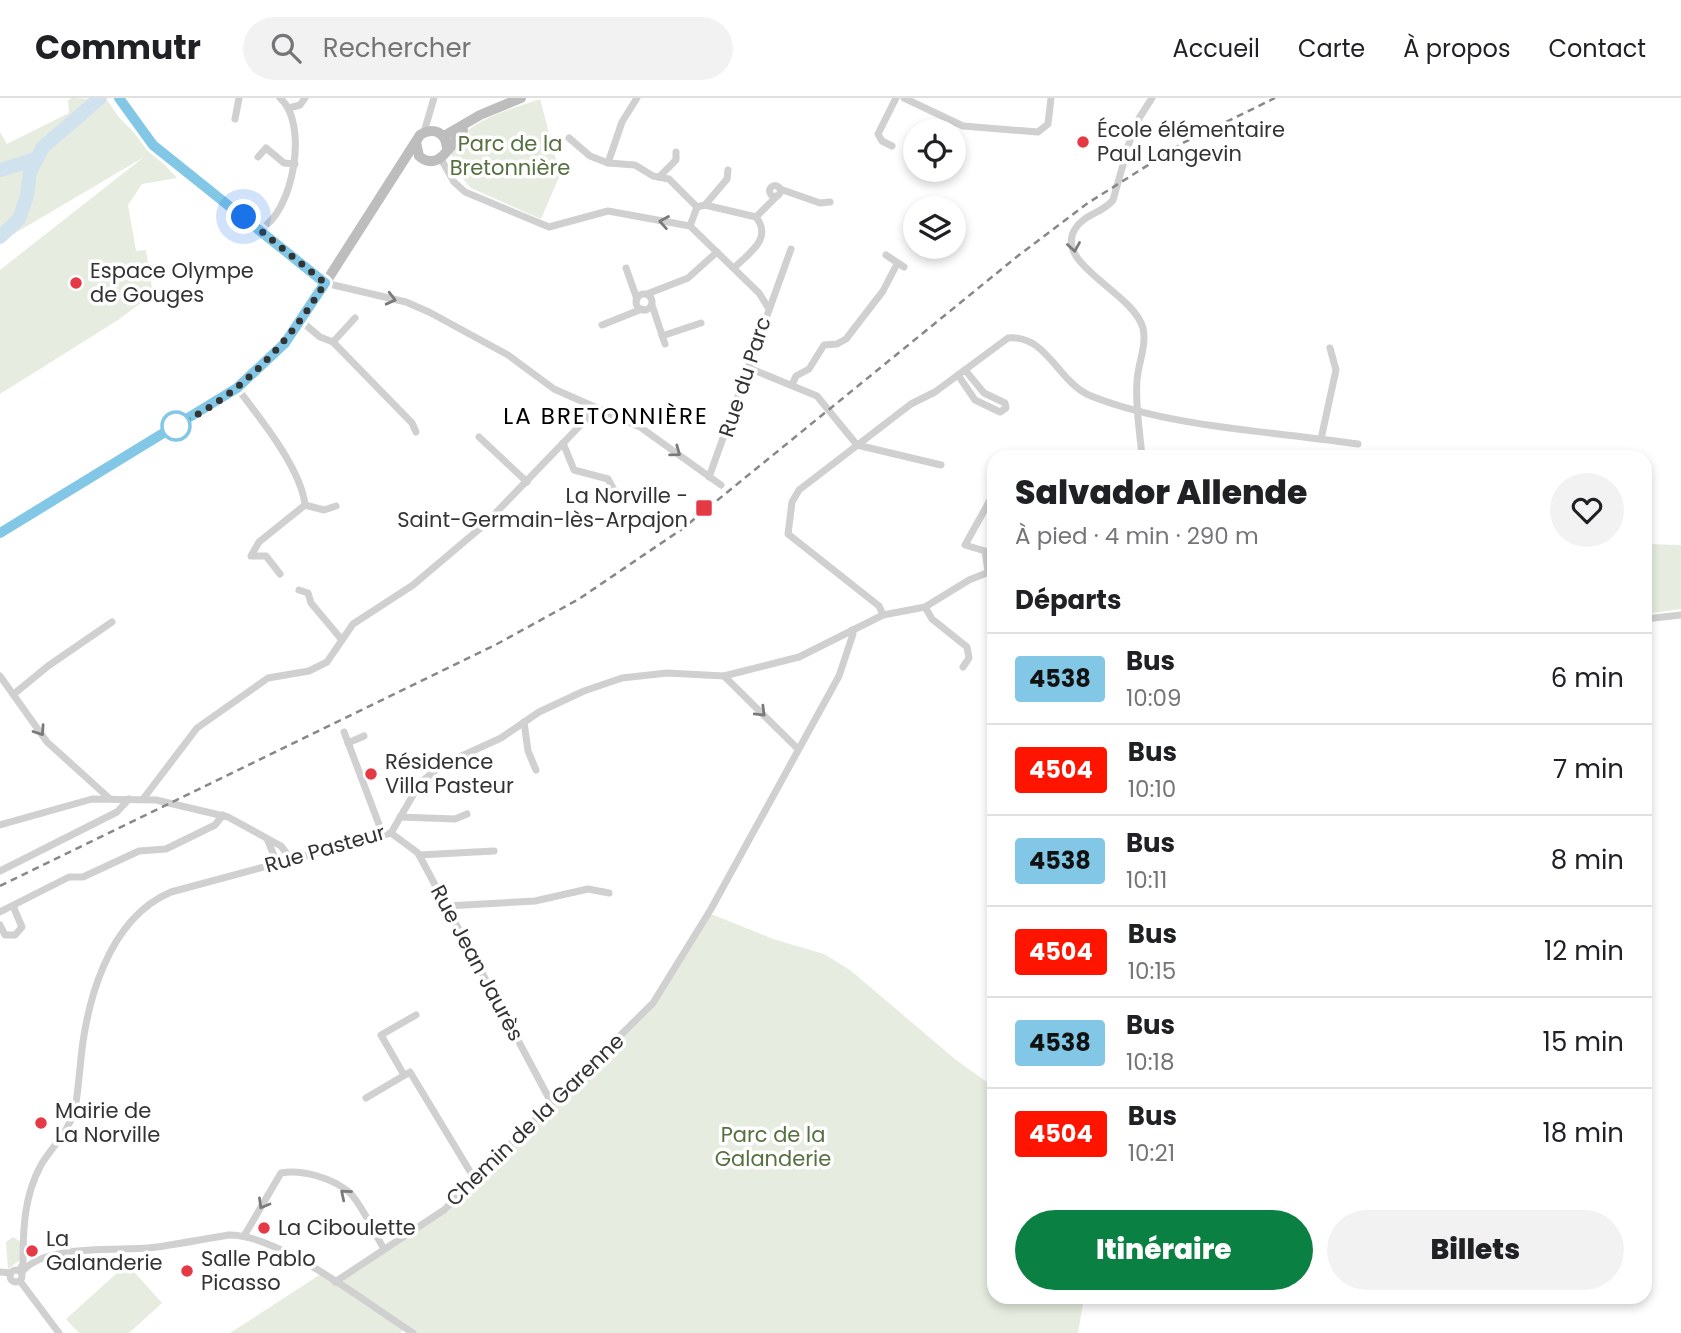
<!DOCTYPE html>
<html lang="fr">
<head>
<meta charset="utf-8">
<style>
  body { margin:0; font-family:Poppins,sans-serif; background:#f2f2f2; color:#202124; height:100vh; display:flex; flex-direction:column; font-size:26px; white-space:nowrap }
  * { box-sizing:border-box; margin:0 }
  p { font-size:23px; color:#757577 }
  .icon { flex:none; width:38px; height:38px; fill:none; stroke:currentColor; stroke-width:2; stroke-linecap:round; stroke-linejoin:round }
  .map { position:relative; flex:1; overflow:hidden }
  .drawer { position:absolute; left:987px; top:352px; width:665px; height:854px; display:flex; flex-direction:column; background:#fff; border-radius:21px; box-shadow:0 4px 10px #0003 }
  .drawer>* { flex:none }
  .badge { padding:0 14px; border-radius:5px; font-size:24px; line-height:46px }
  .controls { position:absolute; left:903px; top:21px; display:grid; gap:14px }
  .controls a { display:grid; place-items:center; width:63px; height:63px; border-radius:50%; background:#fff; box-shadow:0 4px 10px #0003; font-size:35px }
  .you { position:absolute; width:35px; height:35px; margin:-18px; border:5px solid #fff; border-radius:50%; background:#1a73e8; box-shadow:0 0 0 10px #1a73e833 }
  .map>.badge { position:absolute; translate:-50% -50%; box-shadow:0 0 0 4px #fff }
  h2 { padding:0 28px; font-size:26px; line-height:63px }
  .round { display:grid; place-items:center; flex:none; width:74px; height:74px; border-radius:37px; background:#f2f2f2 }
  .head { display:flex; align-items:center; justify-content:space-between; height:119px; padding:0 28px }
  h1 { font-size:33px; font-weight:800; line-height:52px }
  .action { display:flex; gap:14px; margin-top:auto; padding:14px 28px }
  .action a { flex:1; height:80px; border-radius:42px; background:#0b8043; color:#fff; font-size:28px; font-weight:800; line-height:80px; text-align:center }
  .action a+a { background:#f2f2f2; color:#202124 }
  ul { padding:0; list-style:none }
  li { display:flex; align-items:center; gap:21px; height:91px; padding:0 28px; border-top:2px solid #e0e0e0 }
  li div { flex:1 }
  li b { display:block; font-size:26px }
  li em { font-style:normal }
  li .badge { min-width:77px; font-weight:700; text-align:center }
  header { display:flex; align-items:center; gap:42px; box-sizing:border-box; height:98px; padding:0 35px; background:#fff; border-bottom:2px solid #e0e0e0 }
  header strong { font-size:33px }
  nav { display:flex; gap:38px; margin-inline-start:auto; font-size:24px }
  .search { width:490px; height:63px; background:#f2f2f2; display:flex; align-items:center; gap:18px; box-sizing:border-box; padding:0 24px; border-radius:38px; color:#757577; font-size:26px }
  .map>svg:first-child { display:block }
  .green { fill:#e6ecdf }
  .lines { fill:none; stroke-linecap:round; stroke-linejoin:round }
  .river { stroke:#cfe2ee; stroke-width:14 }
  .minor { stroke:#d0d0d0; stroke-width:7 }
  .tertiary { stroke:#d0d0d0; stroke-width:9 }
  .secondary { stroke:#bdbdbd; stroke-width:10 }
  .rail { stroke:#888; stroke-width:2.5; stroke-dasharray:7 5; stroke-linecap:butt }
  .oneway { stroke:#7a7a7a }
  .line-casing { stroke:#fff; stroke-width:16 }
  .line { stroke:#82c8e6; stroke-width:10 }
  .walk { stroke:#333; stroke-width:7; stroke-dasharray:0 12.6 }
  .poi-dot { fill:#e63946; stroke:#fff; stroke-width:2.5 }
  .stop-dot { fill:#fff; stroke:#82c8e6; stroke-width:3.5 }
  .labels { text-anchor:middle; stroke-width:7; stroke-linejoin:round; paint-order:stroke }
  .poi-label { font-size:21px; fill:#333; stroke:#fff; text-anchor:start }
  .park-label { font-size:21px; fill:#56703f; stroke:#fff }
  .street-label { font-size:21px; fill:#333; stroke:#fff }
  .neighbourhood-label { font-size:23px; letter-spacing:2px; fill:#000; stroke:#fff }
</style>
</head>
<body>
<header>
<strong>Commutr</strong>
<div class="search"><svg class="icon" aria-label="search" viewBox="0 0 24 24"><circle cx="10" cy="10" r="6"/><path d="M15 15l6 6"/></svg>Rechercher</div>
<nav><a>Accueil</a><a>Carte</a><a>À propos</a><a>Contact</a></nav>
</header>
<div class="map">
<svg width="1681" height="1235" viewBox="0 0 1681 1235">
  <rect width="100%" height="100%" fill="#fff"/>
  <g class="green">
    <path d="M72,0L107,2L118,18L177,80L142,86L128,107L136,153L146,152L153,196L118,222L0,296V172L144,59L0,144V34L7,46L69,15L68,2Z"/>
    <path d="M540,1L560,77L541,121L471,90L450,66C452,24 508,13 540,1Z"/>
    <path d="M1645,446L1681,447V511L1645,516Z"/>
    <path d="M711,816L773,841L824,856L850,872L956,962L994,989V1199H1084L1078,1235H413L405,1230L400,1235H230L321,1176L335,1184L445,1113L653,905Z"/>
    <path d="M13,1139L21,1144L20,1162L8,1171L6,1144Z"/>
    <path d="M127,1166L162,1205L129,1235H79L66,1221Z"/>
  </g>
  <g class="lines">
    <g class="river">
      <path d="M0,72L36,61"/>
      <path d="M0,139L19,121L27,98L30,74L43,49L100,0"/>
    </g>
    <g class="minor">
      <path d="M637,0L622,24L608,65L635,67L653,78L669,81L697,109L705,107L756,119L777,98"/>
      <path d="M904,0L963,28L1038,34L1048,26L1051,0"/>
      <path d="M289,10L300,7L305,0"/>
      <path d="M235,21L239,0"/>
      <path d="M424,34L434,0"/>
      <path d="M569,40L590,58L608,65"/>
      <path d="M892,48L882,43L878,36L896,0"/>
      <path d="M258,59L266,50L284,65L295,66"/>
      <path d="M441,61L454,84L465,94L549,129L608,113L690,128L759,195L769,211"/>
      <path d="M659,79L676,62V54"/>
      <circle cx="775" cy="93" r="5.5"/>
      <path d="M780,91L820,105L830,104"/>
      <path d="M705,107L727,81L728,72"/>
      <path d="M690,128L697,109"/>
      <path d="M259,132C294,115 309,24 280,0"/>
      <path d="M886,157L904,169"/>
      <path d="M626,170L637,201"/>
      <path d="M734,170C749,155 773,141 756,119"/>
      <path d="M325,185L406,204L429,214L508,257L554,291L640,329L721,387"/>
      <path d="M647,196L688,180L717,154"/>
      <circle cx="644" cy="204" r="8"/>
      <path d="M652,207L665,246"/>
      <path d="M301,223L320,239L333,244L412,325L416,334"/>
      <path d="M602,227L642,211"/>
      <path d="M662,238L701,225"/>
      <path d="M333,244L355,220"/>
      <path d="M749,270L817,298L857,347"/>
      <path d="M958,277L975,302L1000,314L1006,310L1005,305L984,295L965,272"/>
      <path d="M792,287L796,278L809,271L824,247L837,246L846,241L883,193L897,166"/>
      <path d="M237,290C259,319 301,370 305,407"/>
      <path d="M479,339L527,384"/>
      <path d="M1321,341L1336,272L1330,250"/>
      <path d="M563,345L574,372L608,381L620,403"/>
      <path d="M857,347L941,367"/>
      <path d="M1142,359C1140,334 1135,308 1137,283C1138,265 1147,248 1143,230C1133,194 1053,166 1075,131C1084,116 1103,115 1113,102L1134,28L1152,0"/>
      <path d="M709,379L791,151"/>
      <path d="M305,407L324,412L336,408"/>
      <path d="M988,473L985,453L965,447L994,395"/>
      <path d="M280,476L266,458H251L259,444L305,407"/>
      <path d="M299,492L308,495L311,505L342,542"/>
      <path d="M925,509L932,521L967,549L969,560L963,569"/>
      <path d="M883,517L879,508L788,436L792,404L799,392L911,306L935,294L1008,240C1047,236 1058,285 1091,298C1172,330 1271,333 1358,346"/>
      <path d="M1645,521L1681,517"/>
      <path d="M0,578L47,644L109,700"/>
      <path d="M724,578L798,651"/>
      <path d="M14,596L48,568L112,524"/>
      <path d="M524,624L528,653L536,672"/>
      <path d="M344,634L383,737"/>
      <path d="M348,645L364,638"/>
      <path d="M143,701L197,630L268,580L309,573L327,564L353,526L413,487L484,427L597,310"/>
      <path d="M400,719L455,721L467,716"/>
      <path d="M0,727L92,701L156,702L228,719L281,748L291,761"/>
      <path d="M391,735L418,755L551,1004"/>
      <path d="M268,743L277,765"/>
      <path d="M419,757L494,753"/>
      <path d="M0,773L117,714L129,701"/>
      <path d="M446,808L535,803L588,791L609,795"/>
      <path d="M0,814L69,779H83L139,753L166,751L215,727L223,717"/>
      <path d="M0,827L5,837H15L22,829L13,808"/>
      <path d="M404,977L381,937L416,917"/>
      <path d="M366,1000L410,974L474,1080"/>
      <path d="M244,1138L281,1075C302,1071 332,1080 349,1094C361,1105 375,1136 384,1151"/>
      <circle cx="16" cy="1178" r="6"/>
      <path d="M19,1173L23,1166C23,1131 24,1098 41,1067C52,1048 68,1036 74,1013C78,999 78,985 80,971C85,907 107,821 171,794L391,735L420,685L442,667L501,640L539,614L584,593L622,580L667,575L724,578L799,559L883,517L925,509L969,482L994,472"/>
      <path d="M0,1174L11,1175"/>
      <path d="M22,1174C44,1146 116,1153 148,1150C175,1147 202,1141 229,1137C279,1136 369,1207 413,1235"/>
      <path d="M20,1183L59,1235"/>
      <path d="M335,1184L444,1112L653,905L711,811L839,578L853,536L852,532"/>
    </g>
    <path class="tertiary" d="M119,0L153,47L325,185"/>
    <g class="secondary">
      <path d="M444,38L480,17L521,0"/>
      <path d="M416,44L419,58C439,75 451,46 463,32"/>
      <path d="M0,435L159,341L237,290L259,271L301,223L420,37C434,28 446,35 447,50"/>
    </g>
    <path class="rail" d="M0,788L497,546L579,501L682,431L1019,157L1088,105L1183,45L1275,0"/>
  </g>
  <defs><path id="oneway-chevron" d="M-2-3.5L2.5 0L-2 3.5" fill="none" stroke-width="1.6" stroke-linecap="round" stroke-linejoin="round" transform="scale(1.75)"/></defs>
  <g class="oneway">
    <use href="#oneway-chevron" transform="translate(664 124) rotate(-170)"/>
    <use href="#oneway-chevron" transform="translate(1074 149) rotate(81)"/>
    <use href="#oneway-chevron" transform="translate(391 201) rotate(14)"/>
    <use href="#oneway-chevron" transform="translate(676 354) rotate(36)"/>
    <use href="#oneway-chevron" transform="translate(761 614) rotate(45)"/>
    <use href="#oneway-chevron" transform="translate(40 633) rotate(56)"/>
    <use href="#oneway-chevron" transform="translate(345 1096) rotate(-140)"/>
    <use href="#oneway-chevron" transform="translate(263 1106) rotate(120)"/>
  </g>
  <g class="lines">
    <defs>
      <path id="line" d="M0,435L237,290L285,245L325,185L153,47L119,0"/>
    </defs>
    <use href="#line" class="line-casing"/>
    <use href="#line" class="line"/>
    <path class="walk" d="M176,328C241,296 286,249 325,185L244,119"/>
  </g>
  <g class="poi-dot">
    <circle cx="1083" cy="44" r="7"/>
    <circle cx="76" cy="185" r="7"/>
    <rect x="695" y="401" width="18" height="18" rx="3.5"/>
    <circle cx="371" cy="676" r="7"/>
    <circle cx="41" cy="1025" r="7"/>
    <circle cx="264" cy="1130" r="7"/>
    <circle cx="32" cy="1153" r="7"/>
    <circle cx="187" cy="1173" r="7"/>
  </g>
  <circle class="stop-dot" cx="176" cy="328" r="14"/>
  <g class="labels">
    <g class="poi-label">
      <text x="1097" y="39">École élémentaire<tspan x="1097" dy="24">Paul Langevin</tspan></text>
      <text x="90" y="180">Espace Olympe<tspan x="90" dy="24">de Gouges</tspan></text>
      <text x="688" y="405" text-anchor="end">La Norville -<tspan x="688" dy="24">Saint-Germain-lès-Arpajon</tspan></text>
      <text x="385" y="671">Résidence<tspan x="385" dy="24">Villa Pasteur</tspan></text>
      <text x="55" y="1020">Mairie de<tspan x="55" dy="24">La Norville</tspan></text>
      <text x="278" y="1137">La Ciboulette</text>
      <text x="46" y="1148">La<tspan x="46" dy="24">Galanderie</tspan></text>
      <text x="201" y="1168">Salle Pablo<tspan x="201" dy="24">Picasso</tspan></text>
    </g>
    <g class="park-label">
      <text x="510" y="53">Parc de la<tspan x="510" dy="24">Bretonnière</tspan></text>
      <text x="773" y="1044">Parc de la<tspan x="773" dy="24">Galanderie</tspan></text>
    </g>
    <g class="street-label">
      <text transform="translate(745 279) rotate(-72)" y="7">Rue du Parc</text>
      <text transform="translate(325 751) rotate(-16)" y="7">Rue Pasteur</text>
      <text transform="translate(477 865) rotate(62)" y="7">Rue Jean Jaurès</text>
      <text transform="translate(535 1022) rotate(-44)" y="7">Chemin de la Garenne</text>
    </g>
    <g class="neighbourhood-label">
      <text x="606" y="326">LA BRETONNIÈRE</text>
    </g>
  </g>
</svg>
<div class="controls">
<a><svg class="icon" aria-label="locate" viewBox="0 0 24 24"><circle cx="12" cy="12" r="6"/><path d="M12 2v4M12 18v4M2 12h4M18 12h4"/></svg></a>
<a><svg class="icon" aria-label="layers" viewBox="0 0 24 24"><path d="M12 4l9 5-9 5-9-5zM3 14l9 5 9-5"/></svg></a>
</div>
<div class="you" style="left:244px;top:119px"></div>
<section class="drawer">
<div class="head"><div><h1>Salvador Allende</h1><p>À pied · 4 min · 290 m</p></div><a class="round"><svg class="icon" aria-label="heart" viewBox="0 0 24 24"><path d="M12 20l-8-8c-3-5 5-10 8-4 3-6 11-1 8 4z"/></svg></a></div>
<h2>Départs</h2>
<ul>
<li><span class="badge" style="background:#82c8e6;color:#111">4538</span><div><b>Bus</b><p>10:09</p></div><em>6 min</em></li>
<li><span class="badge" style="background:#ff1400;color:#fff">4504</span><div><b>Bus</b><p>10:10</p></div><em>7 min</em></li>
<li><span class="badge" style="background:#82c8e6;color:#111">4538</span><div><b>Bus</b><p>10:11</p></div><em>8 min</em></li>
<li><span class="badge" style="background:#ff1400;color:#fff">4504</span><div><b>Bus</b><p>10:15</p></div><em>12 min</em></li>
<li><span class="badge" style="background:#82c8e6;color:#111">4538</span><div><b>Bus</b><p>10:18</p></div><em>15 min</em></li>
<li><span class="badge" style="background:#ff1400;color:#fff">4504</span><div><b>Bus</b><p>10:21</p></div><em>18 min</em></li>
</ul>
<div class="action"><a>Itinéraire</a><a>Billets</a></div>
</section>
</div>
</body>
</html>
